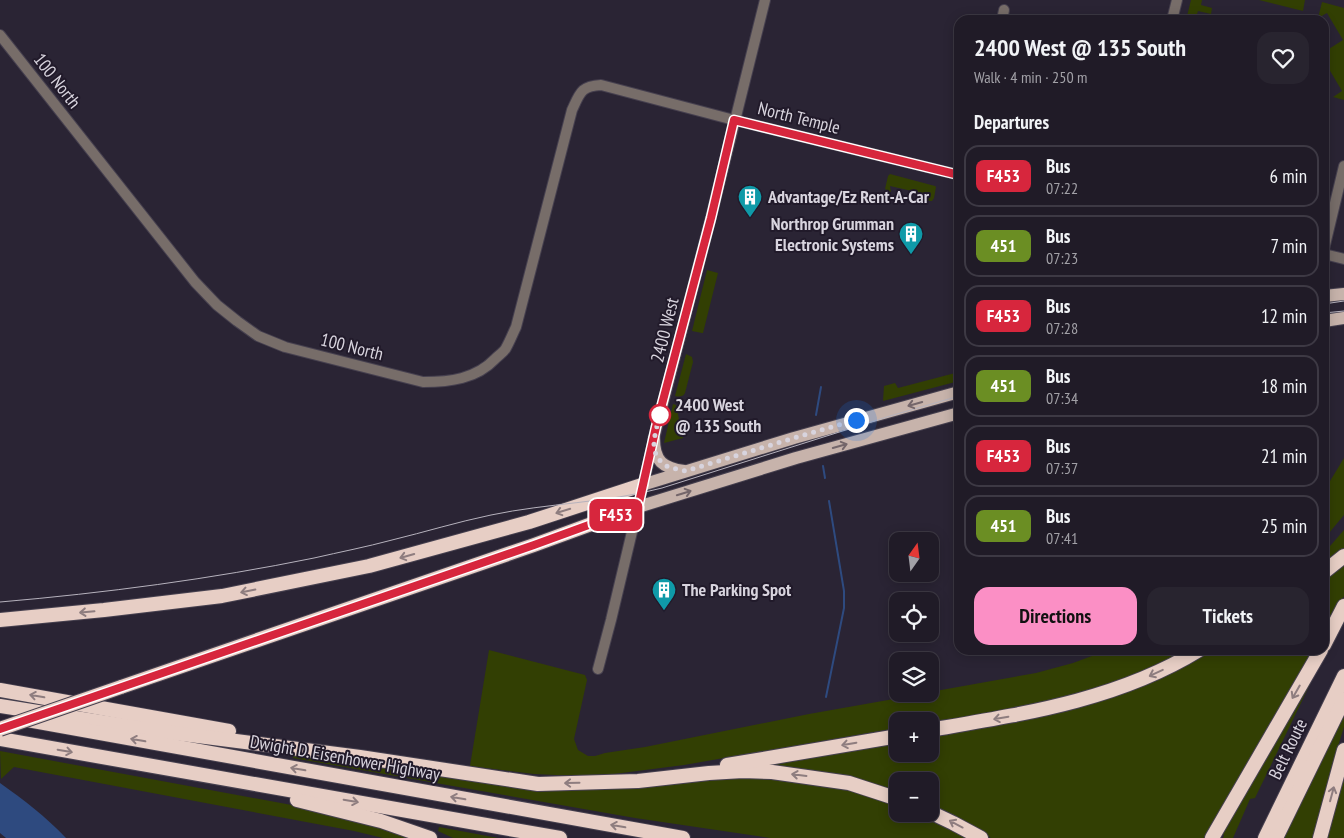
<!DOCTYPE html>
<html lang="en">
<head>
<meta charset="utf-8">
<style>
  body { margin:0; font-family:"PT Sans Narrow",sans-serif; background:#28242f; color:#f1f3f6; height:100vh; display:flex; flex-direction:column; font-size:19px; white-space:nowrap }
  * { box-sizing:border-box; margin:0 }
  p { font-size:16px; color:#a2a1a7 }
  .icon { flex:none; width:28px; height:28px; fill:none; stroke:currentColor; stroke-width:2; stroke-linecap:round; stroke-linejoin:round }
  .map { position:relative; flex:1; overflow:hidden }
  .drawer { position:absolute; left:954px; top:15px; width:375px; height:640px; display:flex; flex-direction:column; background:#201b27; border-radius:15px; box-shadow:0 2px 12px #0003,0 0 0 1px #3d3944 }
  .drawer>* { flex:none }
  .badge { padding:0 10px; border-radius:8px; font-size:18px; line-height:32px }
  .needle { width:32px; rotate:14deg }
  .buttons { position:absolute; left:889px; top:532px; display:grid; gap:10px }
  .buttons a { display:grid; place-items:center; width:50px; height:50px; border-radius:10px; background:#201b27; box-shadow:0 2px 12px #0003,0 0 0 1px #3d3944; font-size:25px }
  .you { position:absolute; width:25px; height:25px; margin:-12px; border:4px solid #fff; border-radius:50%; background:#1a73e8; box-shadow:0 0 0 8px #1a73e833 }
  .map>.badge { position:absolute; translate:-50% -50%; box-shadow:0 0 0 2px #fff }
  h2 { padding:0 20px; font-size:19px; line-height:45px }
  .round { display:grid; place-items:center; flex:none; width:52px; height:52px; border-radius:15px; background:#28242f }
  .overview { display:flex; align-items:center; justify-content:space-between; height:85px; padding:0 20px }
  h1 { font-size:24px; font-weight:600; line-height:38px }
  .button { display:flex; gap:10px; margin-top:auto; padding:10px 20px }
  .button a { flex:1; height:58px; border-radius:15px; background:#fb8fc5; color:#111; font-size:20px; font-weight:600; line-height:58px; text-align:center }
  .button a+a { background:#28242f; color:#f1f3f6 }
  ul { padding:0; list-style:none }
  li { display:flex; align-items:center; gap:15px; height:62px; margin:0 10px 8px; padding:0 10px; border:2px solid #3d3944; border-radius:15px }
  li div { flex:1 }
  li b { display:block; font-size:19px }
  li em { font-style:normal }
  li .badge { min-width:55px; font-weight:700; text-align:center }
  .map>svg:first-child { display:block }
  .green { fill:#323f03 }
  .water { fill:#2e4a7f }
  .lines { fill:none; stroke-linecap:round; stroke-linejoin:round }
  .stream { stroke:#2e4a7f; stroke-width:2 }
  .minor-casing { stroke:#46404f; stroke-width:12 }
  .major-casing { stroke:#46404f; stroke-width:14 }
  .highway-casing { stroke:#46404f; stroke-width:16 }
  .minor { stroke:#776d69; stroke-width:10 }
  .major { stroke:#c7b3ab; stroke-width:12 }
  .highway { stroke:#e7cec5; stroke-width:14 }
  .tram { stroke:#b6b2bd; stroke-width:1 }
  .highway-bridge-casing { stroke:#46404f; stroke-width:16; stroke-linecap:butt }
  .highway-bridge { stroke:#e7cec5; stroke-width:14 }
  .oneway { stroke:#74666a }
  .oneway2 { stroke:#8e7d7f }
  .line-casing { stroke:#fff; stroke-width:11 }
  .line { stroke:#d7263d; stroke-width:8 }
  .walk { stroke:#d8d4de; stroke-width:5; stroke-dasharray:0 9 }
  .stop-dot { fill:#fff; stroke:#d7263d; stroke-width:2.5 }
  .labels { text-anchor:middle; stroke-width:4; stroke-linejoin:round; paint-order:stroke }
  .street-label { font-size:18px; fill:#d8d4de; stroke:#211a2a }
  .poi-label { font-size:18px; font-weight:bold; fill:#d8d4de; stroke:#211a2a; text-anchor:start }
  .stop-label { font-size:18px; font-weight:bold; fill:#d8d4de; stroke:#211a2a; text-anchor:start }
</style>
</head>
<body>
<div class="map">
<svg width="1344" height="838" viewBox="0 0 1344 838">
  <rect width="100%" height="100%" fill="#2a2434"/>
  <g class="green">
    <path d="M1191,0H1202L1201,5L1212,8L1211,14L1198,11L1195,20H1186Z"/>
    <path d="M1259,0H1305L1303,11Z"/>
    <path d="M1322,2L1344,8V100L1333,97L1342,91L1326,64L1324,65V52L1343,40L1327,13L1318,18Z"/>
    <path d="M890,174L935,186L936,187L934,198L932,201H927L925,194L890,186L891,192L885,189L888,176Z"/>
    <path d="M707,270L718,273L703,333H702L692,331Z"/>
    <path d="M686,354L692,357L693,362L685,393C683,397 679,397 675,396Z"/>
    <path d="M959,372V381L883,401L884,386L895,383L898,388Z"/>
    <path d="M673,404L676,405L683,438L664,443Z"/>
    <path d="M1344,458V515L1324,539V491Z"/>
    <path d="M1344,530V596L1324,634V553Z"/>
    <path d="M489,650L585,675L587,680L574,739L578,750L588,756H595L605,753L645,747L809,714L922,694H930V692L1036,673L1073,663L1108,650H1187L1159,666L1086,693L1028,707L930,723V721H898L897,728L684,765L606,775L578,776L534,774L470,766Z"/>
    <path d="M1211,650H1315L1209,838H991L975,828L930,806V781H898L897,793L833,775L786,767H757L897,739L898,754H930V734L1015,720L1203,655Z"/>
    <path d="M1317,670L1255,798L1250,799L1233,838H1223L1224,835L1221,834Z"/>
    <path d="M1344,708V727L1334,759L1315,838H1281Z"/>
    <path d="M0,751L340,814L417,838H383L354,831L14,767L1,779Z"/>
    <path d="M293,755L367,762L478,781L691,777L803,778L897,802L898,814H927L973,838H770L635,818L293,758Z"/>
    <path d="M1344,760V838H1324Z"/>
    <path d="M439,827L498,838H453L438,831Z"/>
  </g>
  <path class="water" d="M0,783C24,800 46,817 66,838H6L0,833Z"/>
  <g class="lines">
    <g class="stream">
      <path d="M816,415L821,387"/>
      <path d="M823,466L825,478"/>
      <path d="M826,697L844,608V591L829,501"/>
    </g>
    <defs>
      <g id="minor">
        <path d="M1002,20L1004,10"/>
        <path d="M1172,20L1177,0"/>
        <path d="M0,35L195,282L217,305L237,321L258,336L285,347L423,382C450,382 476,379 495,359C499,355 504,352 506,348C510,341 513,333 516,327L572,110C580,93 581,86 601,85L734,120L959,175"/>
        <path d="M1324,249L1344,166"/>
        <path d="M1324,254L1344,259"/>
        <path d="M598,669L611,620L657,427L711,217L765,0"/>
      </g>
      <g id="major">
        <path d="M1324,296L1344,294"/>
        <path d="M1324,321L1344,318"/>
        <path d="M654,439C654,461 663,468 684,471"/>
        <path d="M642,485L794,438L959,392"/>
        <path d="M638,507L796,458L959,413"/>
      </g>
      <g id="highway">
        <path d="M1324,572L1344,556"/>
        <path d="M0,620L104,610L222,596L369,566L529,522L642,485"/>
        <path d="M1324,645L1344,606"/>
        <path d="M121,687L534,545L638,507"/>
        <path d="M0,690L229,731"/>
        <path d="M0,706L151,730L360,757L538,784L638,781L709,773L743,771L772,772L849,783L898,799"/>
        <path d="M22,719L683,838"/>
        <path d="M930,730C1023,714 1118,700 1199,650"/>
        <path d="M0,739L560,838"/>
        <path d="M727,765L898,736"/>
        <path d="M297,800L381,821L430,838"/>
        <path d="M930,812L953,823L981,838"/>
        <path d="M1212,838L1321,650"/>
        <path d="M1265,838L1344,676"/>
        <path d="M1276,838L1344,699"/>
        <path d="M1320,838L1344,750"/>
      </g>
    </defs>
    <use href="#minor" class="minor-casing"/>
    <use href="#major" class="major-casing"/>
    <use href="#highway" class="highway-casing"/>
    <use href="#minor" class="minor"/>
    <use href="#major" class="major"/>
    <use href="#highway" class="highway"/>
    <g class="tram">
      <path d="M1324,304L1344,301"/>
      <path d="M1324,313L1344,311"/>
      <path d="M0,602C105,593 211,579 314,558C340,552 366,547 392,540C425,532 457,522 491,515C548,503 606,503 662,488L890,416L959,396"/>
    </g>
    <defs>
      <path id="highway-bridge" d="M0,729L121,687"/>
    </defs>
    <use href="#highway-bridge" class="highway-bridge-casing"/>
    <use href="#highway-bridge" class="highway-bridge"/>
  </g>
  <defs><path id="oneway-shaft" d="M-6 0H5M1.5-3L5.5 0L1.5 3" fill="none" stroke-width="1.6" stroke-linecap="round" stroke-linejoin="round" transform="scale(1.25)"/></defs>
  <g class="oneway">
    <use href="#oneway-shaft" transform="translate(915 404) rotate(164)"/>
    <use href="#oneway-shaft" transform="translate(840 446) rotate(-16)"/>
    <use href="#oneway-shaft" transform="translate(684 493) rotate(-17)"/>
  </g>
  <g class="oneway2">
    <use href="#oneway-shaft" transform="translate(563 511) rotate(163)"/>
    <use href="#oneway-shaft" transform="translate(407 556) rotate(164)"/>
    <use href="#oneway-shaft" transform="translate(248 591) rotate(169)"/>
    <use href="#oneway-shaft" transform="translate(87 612) rotate(175)"/>
    <use href="#oneway-shaft" transform="translate(1156 673) rotate(155)"/>
    <use href="#oneway-shaft" transform="translate(1296 692) rotate(120)"/>
    <use href="#oneway-shaft" transform="translate(37 696) rotate(-170)"/>
    <use href="#oneway-shaft" transform="translate(1001 718) rotate(170)"/>
    <use href="#oneway-shaft" transform="translate(138 740) rotate(-170)"/>
    <use href="#oneway-shaft" transform="translate(849 744) rotate(170)"/>
    <use href="#oneway-shaft" transform="translate(65 751) rotate(10)"/>
    <use href="#oneway-shaft" transform="translate(298 769) rotate(-170)"/>
    <use href="#oneway-shaft" transform="translate(799 775) rotate(-173)"/>
    <use href="#oneway-shaft" transform="translate(572 783) rotate(179)"/>
    <use href="#oneway-shaft" transform="translate(1332 794) rotate(-75)"/>
    <use href="#oneway-shaft" transform="translate(458 798) rotate(-170)"/>
    <use href="#oneway-shaft" transform="translate(351 801) rotate(10)"/>
    <use href="#oneway-shaft" transform="translate(956 824) rotate(-152)"/>
    <use href="#oneway-shaft" transform="translate(618 826) rotate(-170)"/>
  </g>
  <g class="lines">
    <defs>
      <path id="line" d="M0,729L534,545L638,507L656,427L711,218L734,120L959,175"/>
    </defs>
    <use href="#line" class="line-casing"/>
    <use href="#line" class="line"/>
    <path class="walk" d="M660,415V412L654,440V448L657,458L668,467L686,471L794,438L856,420"/>
  </g>
  <defs>
    <symbol id="building-pin" viewBox="-11 -11 22 30"><path d="M0 17L-7.5 6A9.5 9.5 0 1 1 7.5 6Z" fill="#0f9aa8" stroke="#211a2a"/><path d="M-4-6H4V6H1V3H-1V6H-4ZM-2.5-4.3h1.7v1.8h-1.7ZM.8-4.3h1.7v1.8H.8ZM-2.5-1h1.7V.8h-1.7ZM.8-1h1.7V.8H.8Z" fill="#fff"/></symbol>
  </defs>
  <g fill-rule="evenodd">
    <use href="#building-pin" x="736" y="183" width="28" height="38"/>
    <use href="#building-pin" x="897" y="220" width="28" height="38"/>
    <use href="#building-pin" x="650" y="576" width="28" height="38"/>
  </g>
  <circle class="stop-dot" cx="660" cy="415" r="10"/>
  <g class="labels">
    <g class="street-label">
      <text transform="translate(57 81) rotate(52)" y="6">100 North</text>
      <text transform="translate(799 118) rotate(14)" y="6">North Temple</text>
      <text transform="translate(665 330) rotate(-76)" y="6">2400 West</text>
      <text transform="translate(352 347) rotate(14)" y="6">100 North</text>
      <text transform="translate(1288 749) rotate(-64)" y="6">Belt Route</text>
      <text transform="translate(345 758) rotate(10)" y="6">Dwight D. Eisenhower Highway</text>
    </g>
    <g class="poi-label">
      <text x="768" y="203">Advantage/Ez Rent-A-Car</text>
      <text x="894" y="230" text-anchor="end">Northrop Grumman<tspan x="894" dy="21">Electronic Systems</tspan></text>
      <text x="682" y="596">The Parking Spot</text>
    </g>
    <g class="stop-label">
      <text x="675" y="411">2400 West<tspan x="675" dy="21">@ 135 South</tspan></text>
    </g>
  </g>
</svg>
<div class="buttons">
<a><svg class="needle" viewBox="-14 -14 28 28"><path d="M0-13l5 13h-10z" fill="#e53935"/><path d="M0 13l5-13h-10z" fill="#a2a1a7"/></svg></a>
<a><svg class="icon" aria-label="locate" viewBox="0 0 24 24"><circle cx="12" cy="12" r="6"/><path d="M12 2v4M12 18v4M2 12h4M18 12h4"/></svg></a>
<a><svg class="icon" aria-label="layers" viewBox="0 0 24 24"><path d="M12 4l9 5-9 5-9-5zM3 14l9 5 9-5"/></svg></a>
<a>+</a>
<a>−</a>
</div>
<div class="you" style="left:856px;top:420px"></div>
<b class="badge" style="left:616px;top:515px;background:#d7263d;color:#fff">F453</b>
<section class="drawer">
<div class="overview"><div><h1>2400 West @ 135 South</h1><p>Walk · 4 min · 250 m</p></div><a class="round"><svg class="icon" aria-label="heart" viewBox="0 0 24 24"><path d="M12 20l-8-8c-3-5 5-10 8-4 3-6 11-1 8 4z"/></svg></a></div>
<h2>Departures</h2>
<ul>
<li><span class="badge" style="background:#d7263d;color:#fff">F453</span><div><b>Bus</b><p>07:22</p></div><em>6 min</em></li>
<li><span class="badge" style="background:#6b8e23;color:#fff">451</span><div><b>Bus</b><p>07:23</p></div><em>7 min</em></li>
<li><span class="badge" style="background:#d7263d;color:#fff">F453</span><div><b>Bus</b><p>07:28</p></div><em>12 min</em></li>
<li><span class="badge" style="background:#6b8e23;color:#fff">451</span><div><b>Bus</b><p>07:34</p></div><em>18 min</em></li>
<li><span class="badge" style="background:#d7263d;color:#fff">F453</span><div><b>Bus</b><p>07:37</p></div><em>21 min</em></li>
<li><span class="badge" style="background:#6b8e23;color:#fff">451</span><div><b>Bus</b><p>07:41</p></div><em>25 min</em></li>
</ul>
<div class="button"><a>Directions</a><a>Tickets</a></div>
</section>
</div>
</body>
</html>
